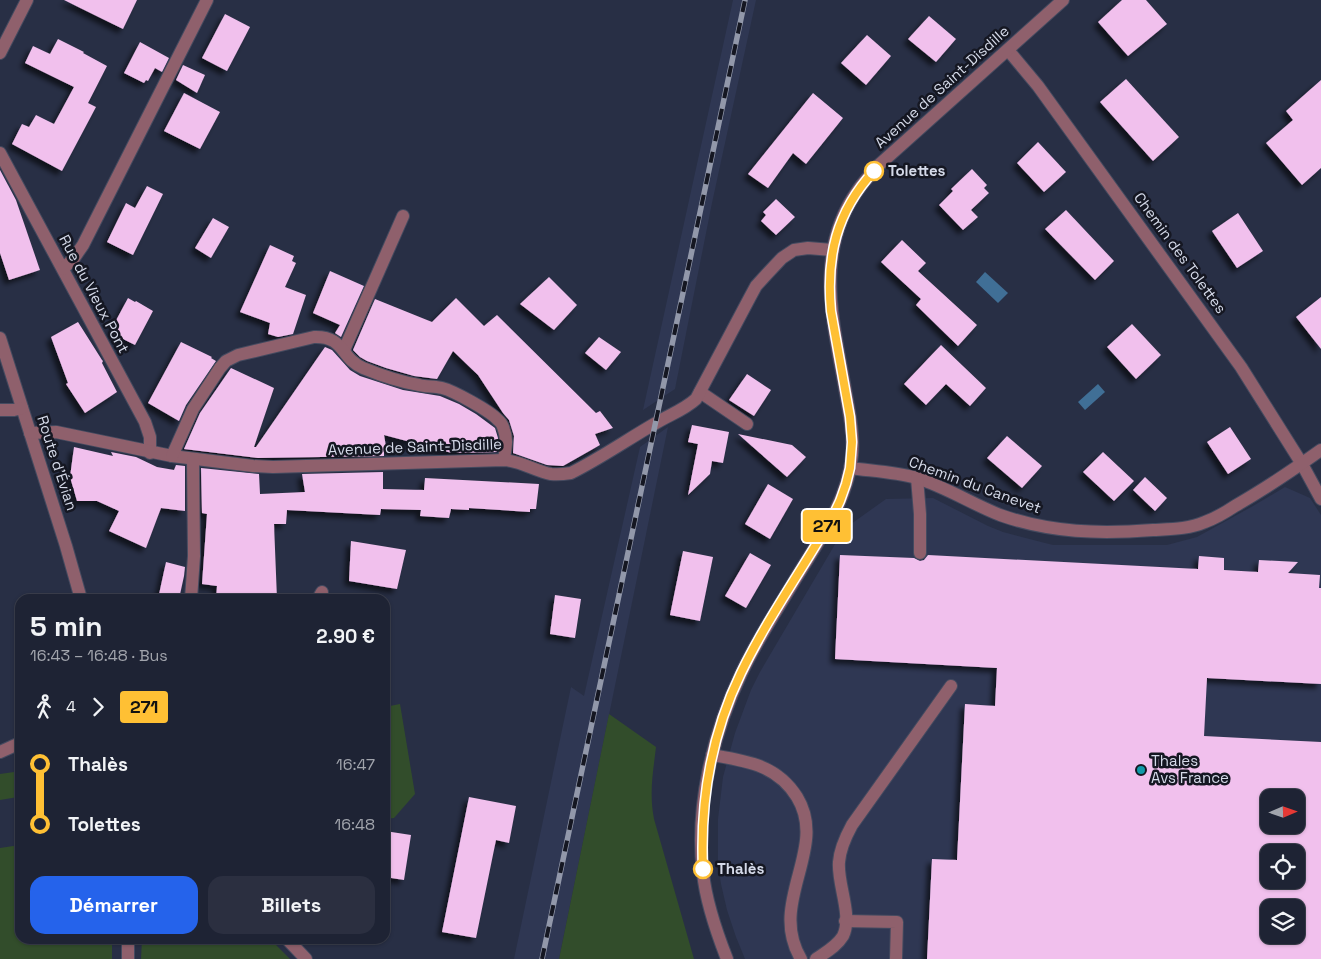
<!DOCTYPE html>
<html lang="fr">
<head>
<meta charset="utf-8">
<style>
  body { margin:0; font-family:"Space Grotesk",sans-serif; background:#2b2f40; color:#f1f3f6; height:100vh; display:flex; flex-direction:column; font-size:19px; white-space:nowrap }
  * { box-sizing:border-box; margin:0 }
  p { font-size:16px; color:#a1a4ac }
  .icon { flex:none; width:28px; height:28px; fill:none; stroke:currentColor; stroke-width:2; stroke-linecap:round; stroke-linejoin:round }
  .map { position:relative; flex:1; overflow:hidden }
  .panel { position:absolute; left:15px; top:594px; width:375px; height:350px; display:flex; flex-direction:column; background:#1e2334; border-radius:15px; box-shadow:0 1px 4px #0004,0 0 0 1px #3c404f }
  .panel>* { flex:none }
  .badge { padding:0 10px; border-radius:4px; font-size:18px; line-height:32px }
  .needle { width:32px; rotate:88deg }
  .buttons { position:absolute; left:1260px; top:789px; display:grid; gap:10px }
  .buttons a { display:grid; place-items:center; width:45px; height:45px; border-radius:10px; background:#1e2334; box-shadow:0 1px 4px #0004,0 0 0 1px #3c404f; font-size:25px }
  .map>.badge { position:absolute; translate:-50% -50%; box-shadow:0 0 0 2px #fff }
  .legs { display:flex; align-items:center; gap:8px; height:55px; padding:0 15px; font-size:16px }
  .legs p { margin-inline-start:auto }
  .headline { display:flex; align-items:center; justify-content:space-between; height:85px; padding:0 15px }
  h1 { font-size:28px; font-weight:800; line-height:38px }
  .action { display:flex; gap:10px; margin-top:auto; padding:10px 15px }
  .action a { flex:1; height:58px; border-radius:15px; background:#2563eb; color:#fff; font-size:20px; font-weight:800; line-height:58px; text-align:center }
  .action a+a { background:#2b2f40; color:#f1f3f6 }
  ul { padding:0 15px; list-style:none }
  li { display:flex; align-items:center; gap:18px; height:60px; font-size:19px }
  li i { display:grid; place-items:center; width:8px; height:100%; margin:0 6px; background:currentColor }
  li i::after { content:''; width:12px; height:12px; margin:-6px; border:4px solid; border-radius:50%; background:#1e2334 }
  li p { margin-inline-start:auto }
  li:first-child i { background:linear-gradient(#0000 50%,currentColor 0) }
  li:last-child i { background:linear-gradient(currentColor 50%,#0000 0) }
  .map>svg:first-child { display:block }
  .built { fill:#2f3753; fill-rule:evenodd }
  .green { fill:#324d2b }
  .water { fill:#406f96 }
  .building { fill:#f1c0ed; fill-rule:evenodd; filter:url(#shadow) }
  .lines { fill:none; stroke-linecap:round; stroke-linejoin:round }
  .minor-casing { stroke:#444a5f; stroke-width:14 }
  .minor { stroke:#8f606c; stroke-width:12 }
  .rail-casing { stroke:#9298aa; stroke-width:5.5 }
  .rail { stroke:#151722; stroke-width:4; stroke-dasharray:11; stroke-linecap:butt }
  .line-1-casing { stroke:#fff; stroke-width:11 }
  .line-1 { stroke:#ffc034; stroke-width:8 }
  .stop-1-dot { fill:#fff; stroke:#ffc034; stroke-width:2.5 }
  .culture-dot { fill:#0f9aa8; stroke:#151722; stroke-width:2 }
  .labels { text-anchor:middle; stroke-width:5; stroke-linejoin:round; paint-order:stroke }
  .street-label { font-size:15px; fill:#d5dae9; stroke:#151722 }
  .stop-label { font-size:15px; font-weight:bold; fill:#d5dae9; stroke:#151722; text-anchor:start }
  .poi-label { font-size:15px; fill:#d5dae9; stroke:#151722; text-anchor:start }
</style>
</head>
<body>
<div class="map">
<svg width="1321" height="959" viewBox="0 0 1321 959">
  <defs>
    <filter id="shadow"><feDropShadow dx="-4.5" dy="4.5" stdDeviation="2.5" flood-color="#0009"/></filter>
  </defs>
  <rect width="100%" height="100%" fill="#282f45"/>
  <g class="built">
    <path d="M733,0H756L712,203L675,389L643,410Z"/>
    <path d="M668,427L559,959H514L571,687L584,696L640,447Z"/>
    <path d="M1285,487L1310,498L1321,515V959H745L736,937L727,910L721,884L718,864V819L723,777L735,733L751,690L760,672L844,529L886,499L933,498L988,526L1003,532L1045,543L1053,545H1167L1197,537L1253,506ZM1269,798H1296V825H1269ZM1269,852H1296V880H1269ZM1269,908H1296V935H1269Z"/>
  </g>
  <g class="green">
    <path d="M400,704L415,794L394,818L385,819V707Z"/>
    <path d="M609,714L656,747C653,773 649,793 654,819L694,959H559Z"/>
    <path d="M14,772L18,797L0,800V774Z"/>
    <path d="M20,845V939H112V959H0V848Z"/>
    <path d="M142,939H270L290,959H141Z"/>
  </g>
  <g class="water">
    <path d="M985,272L1008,293L998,303L976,282Z"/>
    <path d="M1098,384L1105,392L1085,410L1078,402Z"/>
  </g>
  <g class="building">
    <path d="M64,0H137L123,29Z"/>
    <path d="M1122,0H1146L1167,24L1128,56L1098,22Z"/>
    <path d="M225,14L250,27L227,71L202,58Z"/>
    <path d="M929,16L956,39L936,62L908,39Z"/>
    <path d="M867,35L891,56L866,85L841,63Z"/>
    <path d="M58,39L84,52L83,53L107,66L88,103L96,107L62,171L12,144L22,124L29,127L36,115L54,124L74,87L25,63L33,46L50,54Z"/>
    <path d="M140,42L169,58L162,72L155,68L148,81L146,80L144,83L124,73Z"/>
    <path d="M183,65L205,75L197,93L176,80Z"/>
    <path d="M1126,79L1179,137L1153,161L1100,102Z"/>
    <path d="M1321,80V168L1302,185L1266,143L1293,120L1286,111Z"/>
    <path d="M184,93L220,112L200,149L164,131Z"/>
    <path d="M813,93L843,118L806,164L793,153L768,188L748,174Z"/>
    <path d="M1038,142L1066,172L1044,192L1017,163Z"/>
    <path d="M972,169L987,185L984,188L989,193L971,210L978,217L963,230L939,205L953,191L951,189Z"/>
    <path d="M0,170L16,200L40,270L9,280L0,253Z"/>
    <path d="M147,186L163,194L133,255L107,242L126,203L135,208Z"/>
    <path d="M776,199L795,217L776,235L761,221L766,215L763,212Z"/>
    <path d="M1066,210L1114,261L1095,280L1045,229Z"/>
    <path d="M1238,213L1263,251L1237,268L1212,231Z"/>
    <path d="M213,218L229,227L211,258L195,248Z"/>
    <path d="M902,240L926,263L918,271L977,325L958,346L916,305L921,299L881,262Z"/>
    <path d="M270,245L294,256L292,261L296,263L285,287L306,295L293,334L278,337L268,334L270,323L240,312Z"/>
    <path d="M330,271L364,286L341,337L335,333L340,325L313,313Z"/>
    <path d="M549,277L577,305L554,330L520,304Z"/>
    <path d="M1321,297V349L1296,317Z"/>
    <path d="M128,298L135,302L136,301L153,311L135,345L113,334V326Z"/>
    <path d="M456,298L484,326L497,315L596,413L600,411L613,428L595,434L600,445L563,466L547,465L513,453L514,436L509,420L503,413L478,375L453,351L437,379L414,376L386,368L367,361L360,357L353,350L375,299L432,322Z"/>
    <path d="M78,322L102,360L103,361L102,363L117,392L85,413L66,384L68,383L51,337Z"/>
    <path d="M1132,324L1161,355L1136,379L1107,347Z"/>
    <path d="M599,337L621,352L606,370L585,353Z"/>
    <path d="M181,342L212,357L211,358L216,361L186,405L179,421L148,403Z"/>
    <path d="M941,345L986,388L970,406L946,384L926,405L904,384Z"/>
    <path d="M325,347L332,350L350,370L360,376L403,390L440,396L459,404L476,414L495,428L498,438L497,452L452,453L384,435L387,452H384V456L258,458L184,449L200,413L231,368L274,388L254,447H256Z"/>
    <path d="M747,374L771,390L754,416L729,400Z"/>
    <path d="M692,425L729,432L723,463L712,461L710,474L688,495L698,444L688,442Z"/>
    <path d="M1230,427L1251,459L1228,474L1207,442Z"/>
    <path d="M738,434L792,445L806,457L787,477Z"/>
    <path d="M1007,436L1042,466L1022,488L987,458Z"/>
    <path d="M74,447L113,456L111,452L136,457L157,467L174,470L176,465L185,466V511L161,508L146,548L109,531L119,511L97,501H77L70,477Z"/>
    <path d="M1103,452L1134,481L1114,501L1083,472Z"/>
    <path d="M201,468L259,474L260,494L305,492L302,474L383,472V489L424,490L425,478L539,484L536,509H530V512L469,508V510L451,509L449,518L420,516L421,510L381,509L380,515L287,510L286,524H274L277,599H216L217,586L202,584L207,514L202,513Z"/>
    <path d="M1145,477L1167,498L1155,511L1133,490Z"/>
    <path d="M768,484L793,499L770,539L745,524Z"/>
    <path d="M351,541L406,550L397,589L349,581Z"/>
    <path d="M683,551L713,557L700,621L670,615Z"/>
    <path d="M750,553L771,565L746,608L725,596Z"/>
    <path d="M840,555L914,558L920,561L924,560L928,555L1198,569L1199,556L1224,558V570L1258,572L1259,560L1298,562L1288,573L1320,575L1319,588H1321V684L1207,678L1204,736L1321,742V959H927L932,859L957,860L965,704L995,706L997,668L835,659ZM1269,798H1296V825H1269ZM1269,852H1296V880H1269ZM1269,908H1296V935H1269Z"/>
    <path d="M166,562L185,567L184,576L179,599H158Z"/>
    <path d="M555,595L581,599L575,638L550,634Z"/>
    <path d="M469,797L516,806L509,843L496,840L476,938L442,932Z"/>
    <path d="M385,831L411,835L404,880L385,877Z"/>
  </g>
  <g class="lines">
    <defs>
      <g id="minor">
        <path d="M1008,50L1038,86L1241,367L1302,464L1321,499"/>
        <path d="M0,53L27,0"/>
        <path d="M0,153L145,422L150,437V453"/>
        <path d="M63,269L74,258L83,245L207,0"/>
        <path d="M0,338L66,546L81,599"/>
        <path d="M344,350L403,216"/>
        <path d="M700,392L747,424"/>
        <path d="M0,410H14L22,408"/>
        <path d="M30,433L56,432L172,456L253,466L273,467L504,460C521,461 535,471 551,474C558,475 565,474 571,473C601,458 628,439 656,423C669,415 684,410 696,399L749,299L756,286L766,275L782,258L794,250L808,248L832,250"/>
        <path d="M172,456L193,409L220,368L226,361L238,355L314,337C345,336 340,358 363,368C380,375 401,382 419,385C426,387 434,386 442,388C454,391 490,411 498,420C501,422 503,426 504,430C508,440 505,450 504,460"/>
        <path d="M850,468C872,471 895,472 917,478C946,487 972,504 1000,515C1051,533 1100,534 1153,530C1171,529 1189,529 1205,522C1216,518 1226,512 1235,506C1265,489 1293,470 1321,450"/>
        <path d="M917,478L920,514V553"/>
        <path d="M191,599L194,556L193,459"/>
        <path d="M318,599L322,592"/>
        <path d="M0,752L20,743"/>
        <path d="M712,755C747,761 777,765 797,797C829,849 767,902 801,959"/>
        <path d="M845,921L897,922L896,959"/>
        <path d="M287,939L306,959"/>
        <path d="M128,959V939"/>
        <path d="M727,959C716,931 706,902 703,873C695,807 713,733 741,674C756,641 777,610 796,578C819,540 848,501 852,455C854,431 848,407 844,383C832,317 815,250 858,190C864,181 872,173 880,164L1063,0"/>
        <path d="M816,959C826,952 837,946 843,936C853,915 837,884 839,862C840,848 846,836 852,825L951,686"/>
      </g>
    </defs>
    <use href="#minor" class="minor-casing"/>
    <use href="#minor" class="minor"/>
    <defs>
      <path id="rail" d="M542,959L745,0"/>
    </defs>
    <use href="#rail" class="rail-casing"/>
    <use href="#rail" class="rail"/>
  </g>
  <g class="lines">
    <defs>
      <path id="line-1" d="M703,869C700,801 711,735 741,673C767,619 802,570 832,518L840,501L846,484L850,468L852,442L850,417L831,311C826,257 836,212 874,171"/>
    </defs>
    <use href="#line-1" class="line-1-casing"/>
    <use href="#line-1" class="line-1"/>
  </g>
  <g class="stop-1-dot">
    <circle cx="874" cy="171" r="9"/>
    <circle cx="703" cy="869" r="9"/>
  </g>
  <circle class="culture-dot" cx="1141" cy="770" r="5"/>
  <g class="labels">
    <g class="street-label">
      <text transform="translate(942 87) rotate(-42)" y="5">Avenue de Saint-Disdille</text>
      <text transform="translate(1180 253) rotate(54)" y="5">Chemin des Tolettes</text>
      <text transform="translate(94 294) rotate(62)" y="5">Rue du Vieux Pont</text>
      <text transform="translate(415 447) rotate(-2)" y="5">Avenue de Saint-Disdille</text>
      <text transform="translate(57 463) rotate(72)" y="5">Route d'Évian</text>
      <text transform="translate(975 485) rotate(20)" y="5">Chemin du Canevet</text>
    </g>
    <g class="stop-label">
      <text x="888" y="176">Tolettes</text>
      <text x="717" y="874">Thalès</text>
    </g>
    <g class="poi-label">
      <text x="1151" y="766">Thales<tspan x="1151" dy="17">Avs France</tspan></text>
    </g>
  </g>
</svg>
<div class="buttons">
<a><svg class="needle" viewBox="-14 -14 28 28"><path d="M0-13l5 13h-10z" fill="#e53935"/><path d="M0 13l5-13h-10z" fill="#a1a4ac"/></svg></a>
<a><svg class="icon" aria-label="locate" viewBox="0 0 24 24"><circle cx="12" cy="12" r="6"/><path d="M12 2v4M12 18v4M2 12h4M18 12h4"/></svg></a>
<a><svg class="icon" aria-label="layers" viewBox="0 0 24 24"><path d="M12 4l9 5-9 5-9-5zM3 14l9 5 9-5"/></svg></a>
</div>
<b class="badge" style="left:827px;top:526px;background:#ffc034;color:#111">271</b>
<section class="panel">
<div class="headline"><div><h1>5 min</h1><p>16:43 – 16:48 · Bus</p></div><b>2.90 €</b></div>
<div class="legs"><svg class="icon" aria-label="walk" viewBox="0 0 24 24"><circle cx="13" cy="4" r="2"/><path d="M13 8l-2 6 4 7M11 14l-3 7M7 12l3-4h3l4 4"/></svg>4<svg class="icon" aria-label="forward" viewBox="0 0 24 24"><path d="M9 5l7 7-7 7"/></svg><b class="badge" style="background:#ffc034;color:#111">271</b></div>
<ul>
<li><i style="color:#ffc034"></i><b>Thalès</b><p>16:47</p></li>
<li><i style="color:#ffc034"></i><b>Tolettes</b><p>16:48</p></li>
</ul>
<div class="action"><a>Démarrer</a><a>Billets</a></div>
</section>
</div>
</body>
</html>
